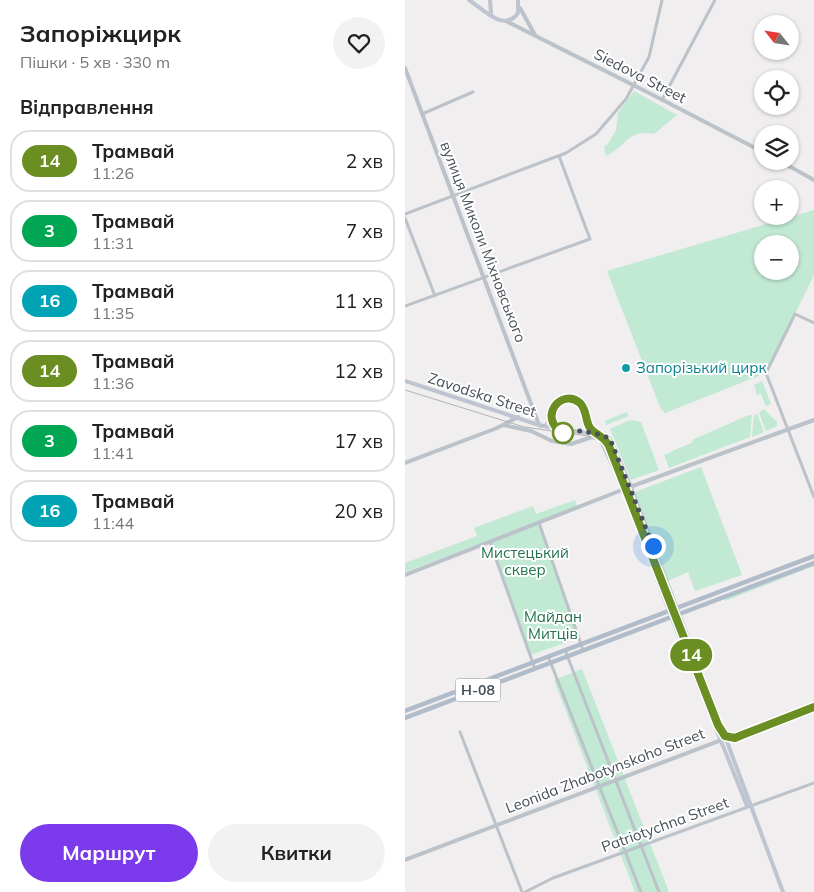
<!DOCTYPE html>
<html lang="uk">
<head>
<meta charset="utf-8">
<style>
  body { margin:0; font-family:Mulish,sans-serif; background:#f2f2f2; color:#222; height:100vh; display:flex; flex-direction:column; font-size:19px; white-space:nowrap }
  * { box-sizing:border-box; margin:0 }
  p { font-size:16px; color:#767676 }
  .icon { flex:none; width:28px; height:28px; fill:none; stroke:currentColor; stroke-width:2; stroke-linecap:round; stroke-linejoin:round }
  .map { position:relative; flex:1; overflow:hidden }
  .drawer { display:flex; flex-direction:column; background:#fff; width:405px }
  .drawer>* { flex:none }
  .badge { padding:0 10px; border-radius:16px; font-size:18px; line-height:32px }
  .needle { width:32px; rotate:300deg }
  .fabs { position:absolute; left:349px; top:15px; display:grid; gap:10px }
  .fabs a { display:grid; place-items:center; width:45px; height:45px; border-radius:50%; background:#fff; box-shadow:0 1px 4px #0004; font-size:25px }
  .you { position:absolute; width:25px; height:25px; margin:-12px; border:4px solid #fff; border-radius:50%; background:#1a73e8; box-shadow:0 0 0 8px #1a73e833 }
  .map>.badge { position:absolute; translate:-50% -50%; box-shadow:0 0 0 2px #fff }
  h2 { padding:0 20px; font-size:19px; line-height:45px }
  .round { display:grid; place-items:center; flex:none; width:52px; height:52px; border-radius:26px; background:#f2f2f2 }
  .headline { display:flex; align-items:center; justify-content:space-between; height:85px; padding:0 20px }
  h1 { font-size:24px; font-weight:700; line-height:38px }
  .button { display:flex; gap:10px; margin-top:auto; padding:10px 20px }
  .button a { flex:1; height:58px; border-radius:30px; background:#7c3aed; color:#fff; font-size:20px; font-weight:700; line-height:58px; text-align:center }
  .button a+a { background:#f2f2f2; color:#222 }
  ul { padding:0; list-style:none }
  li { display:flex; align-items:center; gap:15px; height:62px; margin:0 10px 8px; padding:0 10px; border:2px solid #e0e0e0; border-radius:20px }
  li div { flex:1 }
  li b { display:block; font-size:19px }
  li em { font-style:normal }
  li .badge { min-width:55px; font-weight:700; text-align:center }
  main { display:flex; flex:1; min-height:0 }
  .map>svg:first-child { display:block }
  .green { fill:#c1e9d3; fill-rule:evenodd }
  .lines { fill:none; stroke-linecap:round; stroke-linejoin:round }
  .minor { stroke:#bbc2c9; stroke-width:3 }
  .tertiary { stroke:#bbc2c9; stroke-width:4 }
  .secondary { stroke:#bec5d0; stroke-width:4 }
  .primary { stroke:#b1bcca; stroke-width:4.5 }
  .tram { stroke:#b1b3b8; stroke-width:1 }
  .line-casing { stroke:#fff; stroke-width:11 }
  .line { stroke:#6b8e23; stroke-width:8 }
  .walk { stroke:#485059; stroke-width:5; stroke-dasharray:0 9 }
  .culture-dot { fill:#0f9aa8; stroke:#fff; stroke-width:2 }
  .stop-dot { fill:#fff; stroke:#6b8e23; stroke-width:2.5 }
  .labels { text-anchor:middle; stroke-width:4; stroke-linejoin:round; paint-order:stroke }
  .shield { fill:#fff; stroke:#7f848b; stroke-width:1 }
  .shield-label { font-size:14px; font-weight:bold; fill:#485059 }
  .street-label { font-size:15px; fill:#485059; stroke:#fff }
  .culture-label { font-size:15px; fill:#0d838f; stroke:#fff; text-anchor:start }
  .park-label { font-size:15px; fill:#21724e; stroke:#fff }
</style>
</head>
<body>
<main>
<section class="drawer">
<div class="headline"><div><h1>Запоріжцирк</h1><p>Пішки · 5 хв · 330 m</p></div><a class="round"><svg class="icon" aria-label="heart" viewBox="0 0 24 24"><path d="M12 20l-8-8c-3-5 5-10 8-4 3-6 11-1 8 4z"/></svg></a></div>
<h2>Відправлення</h2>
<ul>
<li><span class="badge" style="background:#6b8e23;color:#fff">14</span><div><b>Трамвай</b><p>11:26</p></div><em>2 хв</em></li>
<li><span class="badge" style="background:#00a651;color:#fff">3</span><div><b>Трамвай</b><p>11:31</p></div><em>7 хв</em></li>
<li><span class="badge" style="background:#00a3b4;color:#fff">16</span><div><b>Трамвай</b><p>11:35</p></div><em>11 хв</em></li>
<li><span class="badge" style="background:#6b8e23;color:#fff">14</span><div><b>Трамвай</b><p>11:36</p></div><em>12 хв</em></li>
<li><span class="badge" style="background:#00a651;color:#fff">3</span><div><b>Трамвай</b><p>11:41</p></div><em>17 хв</em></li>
<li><span class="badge" style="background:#00a3b4;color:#fff">16</span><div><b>Трамвай</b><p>11:44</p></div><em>20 хв</em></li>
</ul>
<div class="button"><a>Маршрут</a><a>Квитки</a></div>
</section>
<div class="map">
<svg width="409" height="892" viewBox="0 0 409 892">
  <rect width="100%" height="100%" fill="#f0eeee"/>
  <g class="green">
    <path d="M229,91L272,115L249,134C222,129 222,146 201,156L199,146L203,144L211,130L213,113Z"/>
    <path d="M409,210V275L361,373L260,413L255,407L202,271ZM358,244H385V271H358Z"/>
    <path d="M357,381L366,404L361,406L356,394L352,395L349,385Z"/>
    <path d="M359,409L372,422V426L361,431L354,413Z"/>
    <path d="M221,412L224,416L201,425L200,421Z"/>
    <path d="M352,414L359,432L347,437L349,415Z"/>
    <path d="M344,415H347L345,437L264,468L259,455L288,442L287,440Z"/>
    <path d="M225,420L236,422L254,470L226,480L205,429Z"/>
    <path d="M296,467L337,575L290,591L283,572L263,581L230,492Z"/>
    <path d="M170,500L172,507L0,572V563L72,536L69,528L128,506L131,514Z"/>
    <path d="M134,523L174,638L125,655L85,542Z"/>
    <path d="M409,564V566L320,601L319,598Z"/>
    <path d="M177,669L264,892H230L149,680Z"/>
  </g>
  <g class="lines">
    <g class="minor">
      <path d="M257,100L310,0"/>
      <path d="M17,114L68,92"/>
      <path d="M0,214L161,153L191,134L221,99L244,57L257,0"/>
      <path d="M0,218L30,296"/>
      <path d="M0,306L185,239L154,156"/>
      <path d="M409,323L390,314L361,373L409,497"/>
      <path d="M134,523L178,650"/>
      <path d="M85,542L130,669"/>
      <path d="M160,650L254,892"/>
      <path d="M143,656L236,892"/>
      <path d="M55,732L117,892"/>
      <path d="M120,892L148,878L409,783"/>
    </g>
    <g class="tertiary">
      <path d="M115,8L130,35"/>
      <path d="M101,21L248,95L358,152"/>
      <path d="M0,68L134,425"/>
      <path d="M375,161L409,180"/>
      <path d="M98,425L126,431L147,441L166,444L187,437L195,439"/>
      <path d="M0,463L92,428L113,417"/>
      <path d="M0,575L222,488L409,420"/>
      <path d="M0,860L409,705"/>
    </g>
    <g class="secondary">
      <path d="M64,0C78,9 99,33 113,13V0"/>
      <path d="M85,0L86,13"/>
      <path d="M0,381L134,425L148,428"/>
      <path d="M154,429L197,435L205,439L226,487L302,688L378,892"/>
      <path d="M197,435L195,439L219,490L266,616L342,806"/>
    </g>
    <g class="primary">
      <path d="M0,711L409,556"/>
      <path d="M0,718L409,563"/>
    </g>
    <g class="tram">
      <path d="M0,390L119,427L197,438L203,446L220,489L270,623L317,736L325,740L333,738L409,708"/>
      <path d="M135,428C149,421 149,391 170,401C185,406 177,424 196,436"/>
    </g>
  </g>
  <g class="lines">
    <defs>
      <path id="line" d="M158,433C132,418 156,387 175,403C182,410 180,420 185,428C191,435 200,437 204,446L313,725L320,736L330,738L337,735L409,707"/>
    </defs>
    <use href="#line" class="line-casing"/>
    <use href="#line" class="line"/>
    <path class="walk" d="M158,433L161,430C176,431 192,432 205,439L248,546"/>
  </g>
  <circle class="culture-dot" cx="221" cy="368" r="5"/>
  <circle class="stop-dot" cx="158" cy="433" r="10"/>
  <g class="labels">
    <rect class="shield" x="50.5" y="678.5" width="45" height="23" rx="4"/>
    <g class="shield-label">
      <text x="73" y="695">Н-08</text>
    </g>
    <g class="street-label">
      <text transform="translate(235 76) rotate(27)" y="5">Siedova Street</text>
      <text transform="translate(78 242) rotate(69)" y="5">вулиця Миколи Міхновського</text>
      <text transform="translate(77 395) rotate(18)" y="5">Zavodska Street</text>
      <text transform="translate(200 771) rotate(-21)" y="5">Leonida Zhabotynskoho Street</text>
      <text transform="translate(260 825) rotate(-20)" y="5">Patriotychna Street</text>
    </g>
    <g class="culture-label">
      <text x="231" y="373">Запорізький цирк</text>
    </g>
    <g class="park-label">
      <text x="120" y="558">Мистецький<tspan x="120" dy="17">сквер</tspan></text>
      <text x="148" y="622">Майдан<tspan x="148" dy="17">Митців</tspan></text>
    </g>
  </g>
</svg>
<div class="fabs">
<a><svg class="needle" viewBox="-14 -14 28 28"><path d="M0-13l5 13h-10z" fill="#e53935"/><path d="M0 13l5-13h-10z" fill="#767676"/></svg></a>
<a><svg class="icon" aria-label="locate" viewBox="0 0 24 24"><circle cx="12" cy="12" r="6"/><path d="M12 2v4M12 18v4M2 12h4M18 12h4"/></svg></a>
<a><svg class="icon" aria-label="layers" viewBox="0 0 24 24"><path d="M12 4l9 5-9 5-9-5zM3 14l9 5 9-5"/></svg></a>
<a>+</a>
<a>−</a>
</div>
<div class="you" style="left:248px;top:546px"></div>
<b class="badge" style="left:286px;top:655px;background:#6b8e23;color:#fff">14</b>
</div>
</main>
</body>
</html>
